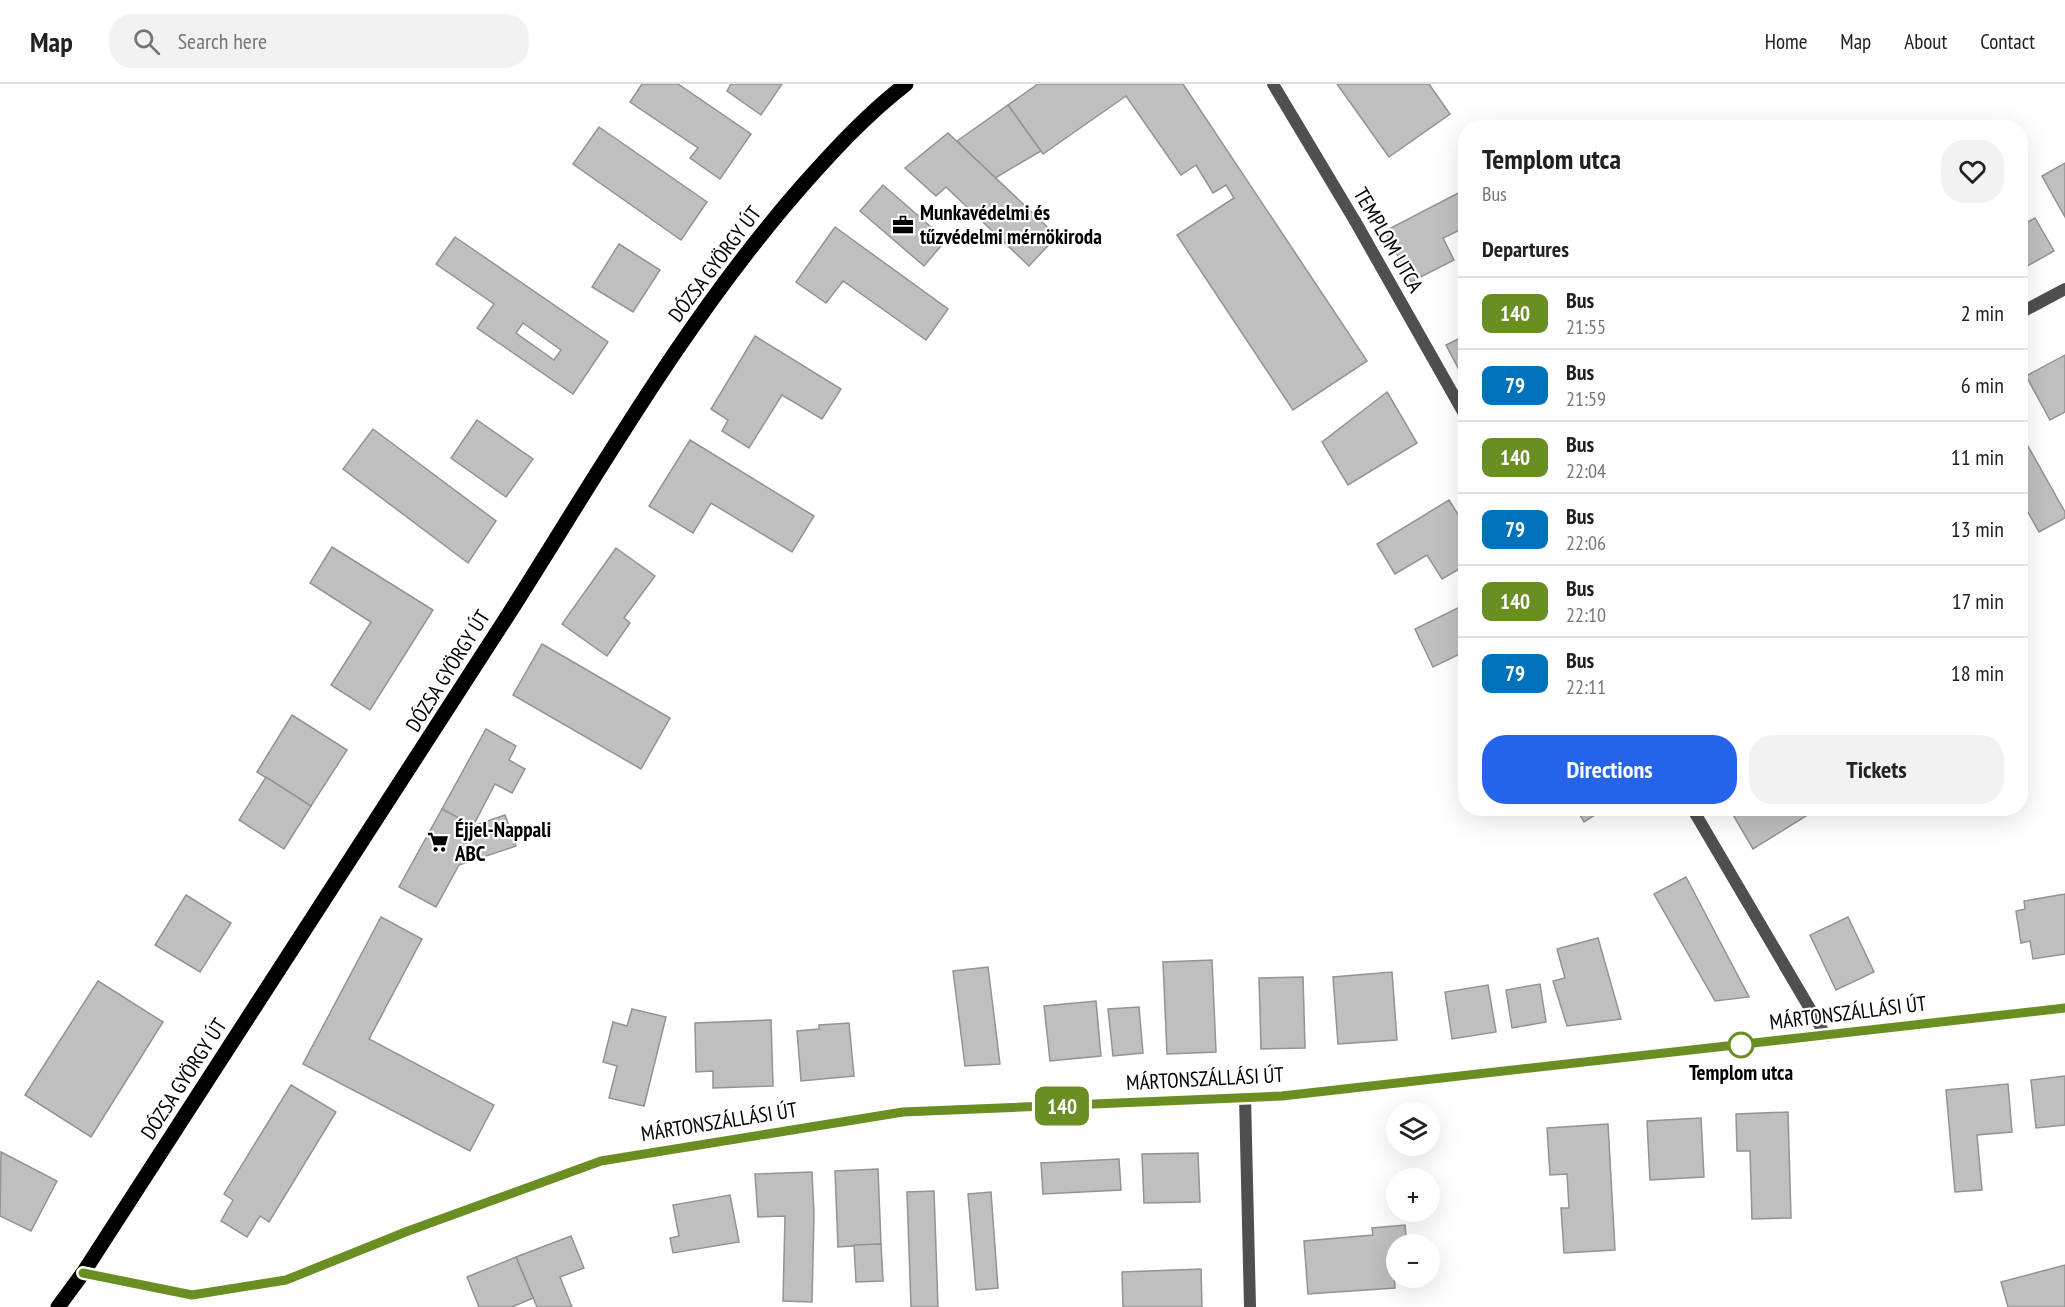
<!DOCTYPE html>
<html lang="en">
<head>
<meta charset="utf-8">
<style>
  body { margin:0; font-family:"PT Sans Narrow",sans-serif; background:#f2f2f2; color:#202124; height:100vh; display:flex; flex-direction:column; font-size:22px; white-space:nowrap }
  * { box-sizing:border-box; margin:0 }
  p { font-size:20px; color:#757577 }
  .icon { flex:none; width:33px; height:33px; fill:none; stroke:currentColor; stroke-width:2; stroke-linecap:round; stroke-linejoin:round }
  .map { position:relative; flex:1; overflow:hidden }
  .sheet { position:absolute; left:1458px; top:36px; width:570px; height:696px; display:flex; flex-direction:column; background:#fff; border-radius:24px; box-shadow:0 6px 24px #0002 }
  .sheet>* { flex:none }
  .badge { padding:0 12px; border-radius:9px; font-size:21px; line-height:39px }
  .fabs { position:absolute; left:1386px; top:1018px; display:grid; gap:12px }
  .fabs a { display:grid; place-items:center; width:54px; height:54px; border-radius:50%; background:#fff; box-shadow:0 6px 24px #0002; font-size:30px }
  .map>.badge { position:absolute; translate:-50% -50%; box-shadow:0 0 0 3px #fff }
  h2 { padding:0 24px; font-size:22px; line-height:54px }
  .round { display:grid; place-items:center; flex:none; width:63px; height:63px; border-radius:24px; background:#f2f2f2 }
  .overview { display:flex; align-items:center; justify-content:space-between; height:102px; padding:0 24px }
  h1 { font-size:28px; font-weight:700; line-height:45px }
  .action { display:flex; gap:12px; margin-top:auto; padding:12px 24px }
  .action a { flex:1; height:69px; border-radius:24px; background:#2563eb; color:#fff; font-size:24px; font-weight:700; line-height:69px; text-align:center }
  .action a+a { background:#f2f2f2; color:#202124 }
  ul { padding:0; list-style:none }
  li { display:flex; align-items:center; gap:18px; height:72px; padding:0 24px; border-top:2px solid #e0e0e0 }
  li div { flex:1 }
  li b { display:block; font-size:22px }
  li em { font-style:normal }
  li .badge { min-width:66px; font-weight:700; text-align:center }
  header { display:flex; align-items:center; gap:36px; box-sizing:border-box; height:84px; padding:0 30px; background:#fff; border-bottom:2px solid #e0e0e0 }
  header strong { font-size:28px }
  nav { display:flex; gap:33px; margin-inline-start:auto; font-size:21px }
  .search { width:420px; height:54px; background:#f2f2f2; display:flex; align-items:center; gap:15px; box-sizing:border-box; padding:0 21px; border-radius:24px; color:#757577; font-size:22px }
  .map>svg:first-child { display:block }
  .building { fill:#bfbfbf; stroke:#939393; stroke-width:1.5; fill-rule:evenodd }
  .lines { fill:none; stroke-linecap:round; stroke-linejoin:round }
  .pedestrian { stroke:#4f4f4f; stroke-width:12 }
  .minor { stroke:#4f4f4f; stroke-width:12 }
  .primary { stroke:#000; stroke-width:15 }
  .line-casing { stroke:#fff; stroke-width:14 }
  .line { stroke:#6b8e23; stroke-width:9 }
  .stop-dot { fill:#fff; stroke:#6b8e23; stroke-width:3 }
  .labels { text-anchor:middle; stroke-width:4.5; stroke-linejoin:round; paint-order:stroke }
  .poi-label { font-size:21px; font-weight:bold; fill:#000; stroke:#fff; text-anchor:start }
  .street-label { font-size:21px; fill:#000; stroke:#fff }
  .stop-label { font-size:21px; font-weight:bold; fill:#000; stroke:#fff }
</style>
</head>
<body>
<header>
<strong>Map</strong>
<div class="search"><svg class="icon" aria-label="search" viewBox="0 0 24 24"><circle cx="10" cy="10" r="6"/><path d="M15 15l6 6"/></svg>Search here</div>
<nav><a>Home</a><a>Map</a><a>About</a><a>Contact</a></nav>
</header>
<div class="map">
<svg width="2065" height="1223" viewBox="0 0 2065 1223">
  <rect width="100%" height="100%" fill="#fff"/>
  <g class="building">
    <path d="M642,0H678L751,50L720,95L690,74L698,64L630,18Z"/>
    <path d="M731,0H782L761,31L727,7Z"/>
    <path d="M1038,0H1183L1367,277L1293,326L1177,151L1234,114L1226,101L1213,109L1196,81L1181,91L1126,12L1043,70L1008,21Z"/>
    <path d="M1337,0H1429L1450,30L1389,73Z"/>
    <path d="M1008,21L1041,67L995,94L957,57Z"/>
    <path d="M599,43L707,118L681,156L573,80Z"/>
    <path d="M948,49L1057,152L1029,182L946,103L936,112L905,84Z"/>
    <path d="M2065,79V133L2042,92Z"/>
    <path d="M883,101L946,156L924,182L860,127Z"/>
    <path d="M1466,105V143L1443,154L1454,176L1411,198L1385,147Z"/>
    <path d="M2035,134L2054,167L2020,186V142Z"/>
    <path d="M835,143L948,225L926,256L843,197L826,219L796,198Z"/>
    <path d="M455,153L608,258L573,310L477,244L494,220L436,180ZM523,239L561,266L554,276L516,249Z"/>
    <path d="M619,160L660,186L633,228L592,203Z"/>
    <path d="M1466,251V299L1446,261Z"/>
    <path d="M755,252L841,305L822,335L782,311L749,364L722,347L728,336L711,325Z"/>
    <path d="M2065,271V328L2050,336L2026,292Z"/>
    <path d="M1387,308L1417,359L1348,401L1322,358Z"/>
    <path d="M477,336L533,375L506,413L451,374Z"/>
    <path d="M373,345L496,437L468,479L343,385Z"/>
    <path d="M2020,348L2065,428V434L2039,448L2020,414Z"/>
    <path d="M690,356L814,432L792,468L711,419L693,449L649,422Z"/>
    <path d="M1449,416L1466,443V481L1442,495L1427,471L1395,490L1377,460Z"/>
    <path d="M332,463L433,526L370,626L331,601L371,538L310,499Z"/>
    <path d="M616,464L655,492L624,534L630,539L607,572L562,540Z"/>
    <path d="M1466,520V567L1433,583L1415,545Z"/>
    <path d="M542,560L670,634L641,685L513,611Z"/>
    <path d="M292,631L347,666L311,722L257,688Z"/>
    <path d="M486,645L516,662L509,676L525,685L512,709L495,700L473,742L442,725Z"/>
    <path d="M266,693L311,722L284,765L239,736Z"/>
    <path d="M1576,724H1606L1584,738Z"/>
    <path d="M1729,724H1819L1753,765Z"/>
    <path d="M442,725L473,742L505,731L516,762L459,781L436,823L399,803Z"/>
    <path d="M1686,793L1749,913L1715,917L1654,810Z"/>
    <path d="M2065,810V870L2033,875L2030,857L2021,859L2016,827L2025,825L2024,817Z"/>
    <path d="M186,811L231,839L200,888L155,861Z"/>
    <path d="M381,833L422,855L369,955L494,1021L470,1067L303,980Z"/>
    <path d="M1848,833L1874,888L1836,906L1810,851Z"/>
    <path d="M1598,854L1621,935L1567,942L1553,897L1565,894L1557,865Z"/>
    <path d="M1212,876L1216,968L1167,970L1163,878Z"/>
    <path d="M988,883L1000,980L965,982L953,887Z"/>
    <path d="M1392,888L1397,956L1338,960L1333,893Z"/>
    <path d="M1303,893L1305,964L1261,965L1259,894Z"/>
    <path d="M98,897L163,938L91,1053L25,1011Z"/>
    <path d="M1540,900L1546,938L1512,944L1506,906Z"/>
    <path d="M1488,901L1496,948L1452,955L1445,908Z"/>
    <path d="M1096,917L1101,972L1050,977L1044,922Z"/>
    <path d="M1139,923L1143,969L1113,972L1108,925Z"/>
    <path d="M632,925L666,933L644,1022L609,1014L617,982L603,978L613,938L627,942Z"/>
    <path d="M771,936L773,1002L713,1004V987L696,988L695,939Z"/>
    <path d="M849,939L854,992L801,997L797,947L819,945V941Z"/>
    <path d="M2065,992V1041L2036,1044L2031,996Z"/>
    <path d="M2008,1000L2012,1048L1977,1051L1982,1106L1955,1108L1946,1006Z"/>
    <path d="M291,1001L336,1028L269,1138L260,1132L247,1153L221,1137L233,1116L224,1110Z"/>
    <path d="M1788,1028L1791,1134L1752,1135L1750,1067H1737L1736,1030Z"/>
    <path d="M1701,1034L1704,1093L1650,1096L1647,1037Z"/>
    <path d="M1608,1040L1615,1166L1564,1169L1561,1124H1569L1567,1090L1550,1091L1547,1044Z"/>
    <path d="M1,1068L57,1097L31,1147L0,1132Z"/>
    <path d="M1198,1069L1200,1118L1144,1119L1142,1070Z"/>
    <path d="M1119,1075L1121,1106L1043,1110L1041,1079Z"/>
    <path d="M878,1085L881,1160L838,1163L835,1087Z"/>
    <path d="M812,1088L814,1130L812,1218L783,1217L785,1132L758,1133L755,1090Z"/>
    <path d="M934,1107L938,1223H911L907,1108Z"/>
    <path d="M991,1108L998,1204L976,1206L968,1110Z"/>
    <path d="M730,1111L739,1158L673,1169L670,1154L679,1152L673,1121Z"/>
    <path d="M1405,1141L1407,1161H1396V1174H1393L1395,1204L1308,1210L1304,1157L1373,1151L1372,1144Z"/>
    <path d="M571,1152L584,1184L560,1193L572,1223H537L516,1173Z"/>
    <path d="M881,1160L883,1197L856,1198L854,1161Z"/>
    <path d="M516,1173L533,1214L512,1223H479L467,1193Z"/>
    <path d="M2065,1181V1223H2008L2001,1198Z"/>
    <path d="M1201,1185L1202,1223H1123L1122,1188Z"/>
  </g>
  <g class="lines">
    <path class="pedestrian" d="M1273,0L1355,137"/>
    <g class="minor">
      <path d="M1355,137L1466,333"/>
      <path d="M2020,229L2065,205"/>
      <path d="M1692,724L1826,952"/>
      <path d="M1245,1013L1250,1223"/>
      <path d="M83,1189L192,1211L286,1196L408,1147L601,1077L903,1028L1282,1012L2065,924"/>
    </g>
    <path class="primary" d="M58,1223L83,1189C225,969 369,750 510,528C602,383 688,232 802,102C834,66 867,30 906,0"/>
  </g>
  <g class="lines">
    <defs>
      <path id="line" d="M83,1189L192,1211L286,1196L408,1147L601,1077L903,1028L1282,1012L2065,924"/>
    </defs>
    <use href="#line" class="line-casing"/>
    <use href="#line" class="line"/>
  </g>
  <defs>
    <symbol id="office-bare" viewBox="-9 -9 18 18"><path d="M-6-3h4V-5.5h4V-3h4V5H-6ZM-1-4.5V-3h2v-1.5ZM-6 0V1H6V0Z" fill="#000" stroke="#fff" stroke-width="2.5" paint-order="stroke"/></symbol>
    <symbol id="supermarket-bare" viewBox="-9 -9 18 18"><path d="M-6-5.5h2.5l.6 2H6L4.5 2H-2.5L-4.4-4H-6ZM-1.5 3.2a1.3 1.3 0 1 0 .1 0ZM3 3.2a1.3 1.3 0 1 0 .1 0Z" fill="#000" stroke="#fff" stroke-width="2.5" paint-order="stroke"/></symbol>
  </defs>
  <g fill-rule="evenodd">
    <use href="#office-bare" x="888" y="126" width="30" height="30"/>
    <use href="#supermarket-bare" x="423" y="743" width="30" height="30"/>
  </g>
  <circle class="stop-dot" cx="1741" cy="961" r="12"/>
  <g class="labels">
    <g class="poi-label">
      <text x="920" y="136">Munkavédelmi és<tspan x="920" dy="24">tűzvédelmi mérnökiroda</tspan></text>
      <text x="455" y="753">Éjjel-Nappali<tspan x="455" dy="24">ABC</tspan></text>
    </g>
    <g class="street-label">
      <text transform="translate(1388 156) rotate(60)" y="7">TEMPLOM UTCA</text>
      <text transform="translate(715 180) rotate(-53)" y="7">DÓZSA GYÖRGY ÚT</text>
      <text transform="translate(448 587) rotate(-58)" y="7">DÓZSA GYÖRGY ÚT</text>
      <text transform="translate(1848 929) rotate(-7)" y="7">MÁRTONSZÁLLÁSI ÚT</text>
      <text transform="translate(184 995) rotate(-57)" y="7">DÓZSA GYÖRGY ÚT</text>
      <text transform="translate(1205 995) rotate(-3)" y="7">MÁRTONSZÁLLÁSI ÚT</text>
      <text transform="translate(719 1038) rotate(-9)" y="7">MÁRTONSZÁLLÁSI ÚT</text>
    </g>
    <g class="stop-label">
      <text x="1741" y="996">Templom utca</text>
    </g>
  </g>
</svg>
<div class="fabs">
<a><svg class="icon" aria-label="layers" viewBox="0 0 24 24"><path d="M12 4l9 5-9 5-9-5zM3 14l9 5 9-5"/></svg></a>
<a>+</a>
<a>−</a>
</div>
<b class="badge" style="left:1062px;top:1022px;background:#6b8e23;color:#fff">140</b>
<section class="sheet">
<div class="overview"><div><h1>Templom utca</h1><p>Bus</p></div><a class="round"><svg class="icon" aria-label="heart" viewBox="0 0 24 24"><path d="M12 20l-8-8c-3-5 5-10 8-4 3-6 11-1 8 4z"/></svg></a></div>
<h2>Departures</h2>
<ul>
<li><span class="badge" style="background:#6b8e23;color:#fff">140</span><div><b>Bus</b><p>21:55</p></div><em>2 min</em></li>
<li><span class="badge" style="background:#0072bc;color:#fff">79</span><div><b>Bus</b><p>21:59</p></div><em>6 min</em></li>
<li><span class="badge" style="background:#6b8e23;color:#fff">140</span><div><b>Bus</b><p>22:04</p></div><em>11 min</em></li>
<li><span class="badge" style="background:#0072bc;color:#fff">79</span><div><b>Bus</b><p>22:06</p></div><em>13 min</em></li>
<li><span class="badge" style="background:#6b8e23;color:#fff">140</span><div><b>Bus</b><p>22:10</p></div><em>17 min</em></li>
<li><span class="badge" style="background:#0072bc;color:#fff">79</span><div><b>Bus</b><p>22:11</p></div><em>18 min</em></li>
</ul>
<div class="action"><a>Directions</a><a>Tickets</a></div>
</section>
</div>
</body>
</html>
